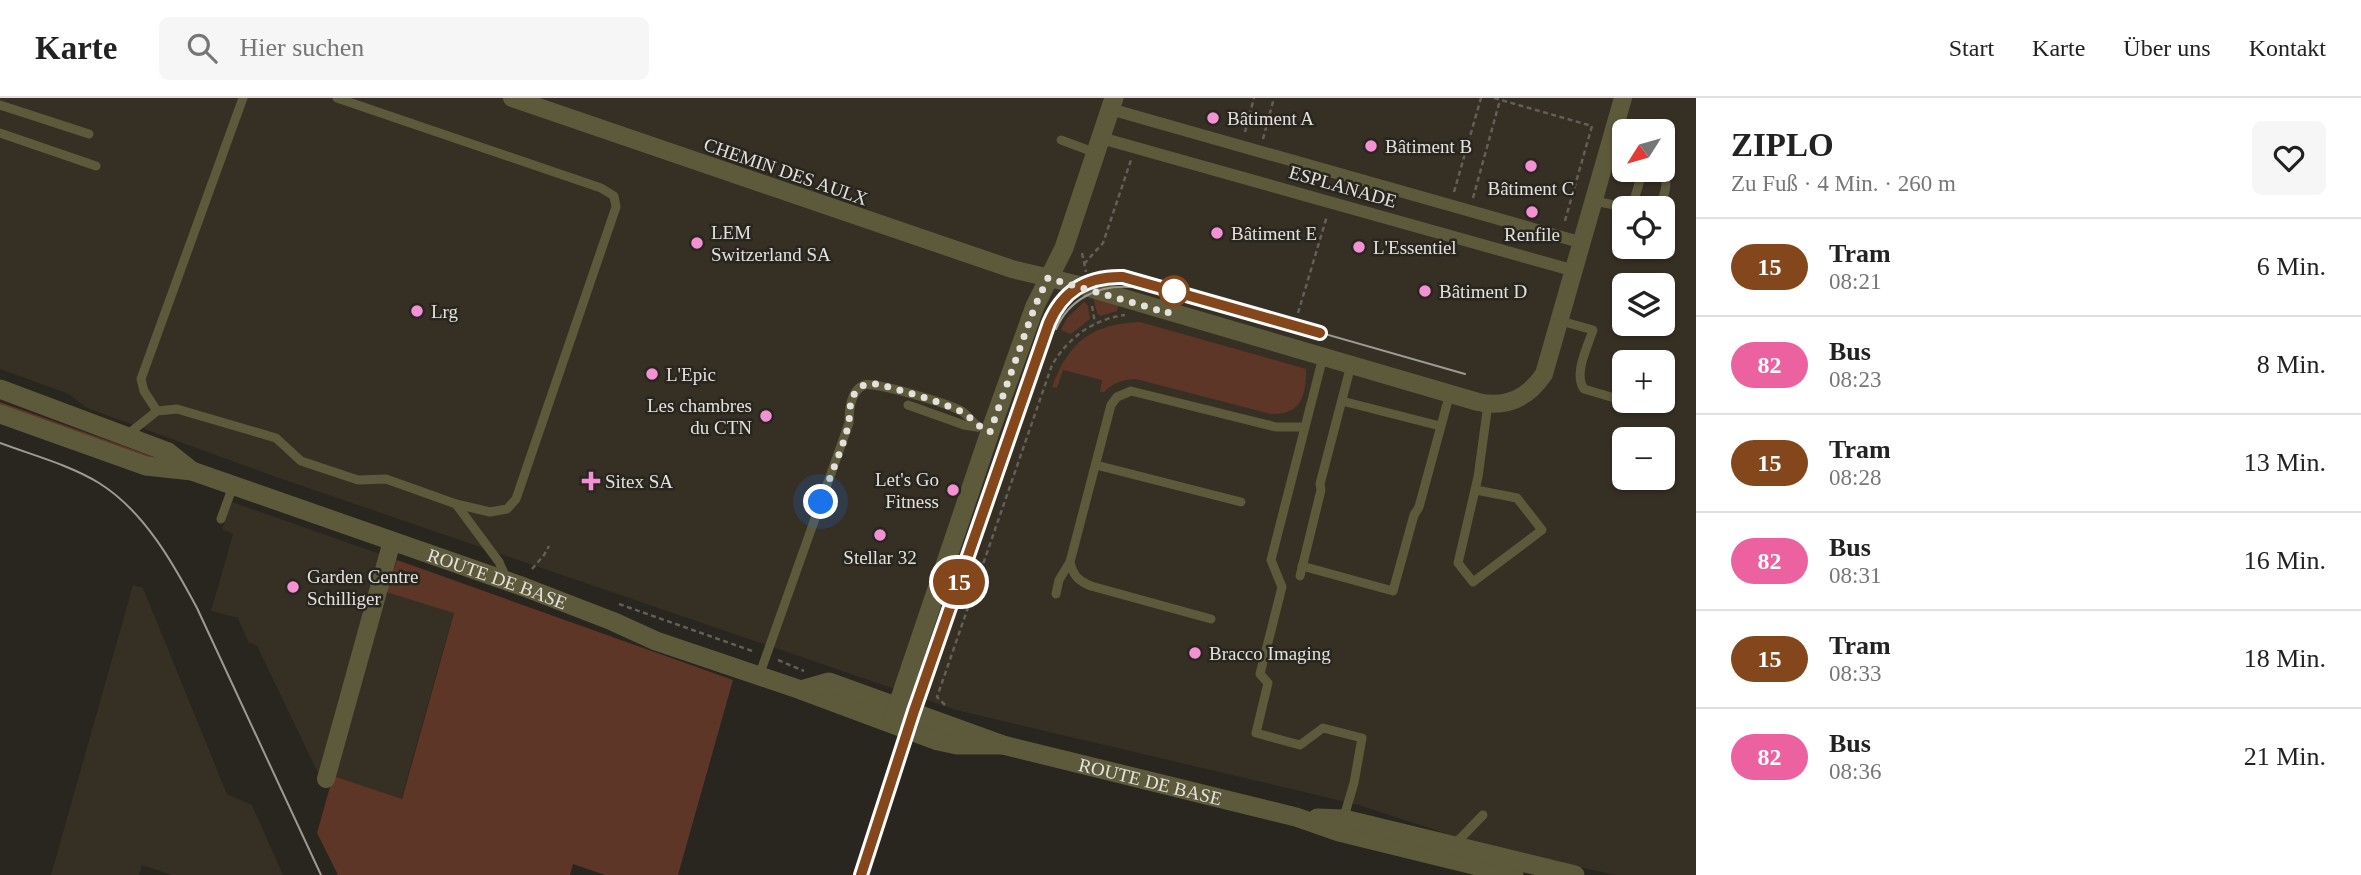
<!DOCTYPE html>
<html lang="de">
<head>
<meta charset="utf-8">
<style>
  body { margin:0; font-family:"Times New Roman",serif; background:#f6f6f6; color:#222; height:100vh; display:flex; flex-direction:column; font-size:26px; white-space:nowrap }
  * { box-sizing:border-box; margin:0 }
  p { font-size:23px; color:#767676 }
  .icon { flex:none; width:38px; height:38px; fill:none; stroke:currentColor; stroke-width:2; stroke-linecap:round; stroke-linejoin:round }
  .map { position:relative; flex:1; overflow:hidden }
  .drawer { display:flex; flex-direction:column; background:#fff; width:665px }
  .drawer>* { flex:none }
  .badge { padding:0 14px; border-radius:23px; font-size:24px; line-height:46px }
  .needle { width:46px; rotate:233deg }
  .tools { position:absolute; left:1612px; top:21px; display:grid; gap:14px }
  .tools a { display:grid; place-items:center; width:63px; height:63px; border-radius:10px; background:#fff; box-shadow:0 2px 5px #0004; font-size:35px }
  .you { position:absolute; width:35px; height:35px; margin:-18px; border:5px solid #fff; border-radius:50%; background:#1a73e8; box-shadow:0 0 0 10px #1a73e833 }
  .map>.badge { position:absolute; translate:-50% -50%; box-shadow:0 0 0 4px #fff }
  .round { display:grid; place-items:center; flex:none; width:74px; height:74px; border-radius:10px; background:#f6f6f6 }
  .overview { display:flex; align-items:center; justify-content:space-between; height:119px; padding:0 35px }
  h1 { font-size:33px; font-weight:700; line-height:52px }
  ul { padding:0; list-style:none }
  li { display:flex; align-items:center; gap:21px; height:98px; padding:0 35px; border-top:2px solid #e0e0e0 }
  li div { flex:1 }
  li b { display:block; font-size:26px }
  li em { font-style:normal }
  li .badge { min-width:77px; font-weight:700; text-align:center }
  header { display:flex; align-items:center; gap:42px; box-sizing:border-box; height:98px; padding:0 35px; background:#fff; border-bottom:2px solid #e0e0e0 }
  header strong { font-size:33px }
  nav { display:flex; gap:38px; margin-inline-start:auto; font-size:24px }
  .search { width:490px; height:63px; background:#f6f6f6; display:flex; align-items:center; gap:18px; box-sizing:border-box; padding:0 24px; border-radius:10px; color:#767676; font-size:26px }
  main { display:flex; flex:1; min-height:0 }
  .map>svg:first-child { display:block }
  .built { fill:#362f24; fill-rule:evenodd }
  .green { fill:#5e3627 }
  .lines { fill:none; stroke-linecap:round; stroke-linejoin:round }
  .path { stroke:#625f59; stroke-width:2.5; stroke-dasharray:5 3.5; stroke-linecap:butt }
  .service { stroke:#5d593b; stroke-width:9 }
  .pedestrian { stroke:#5d593b; stroke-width:12 }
  .minor { stroke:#5d593b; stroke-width:18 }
  .tertiary { stroke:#5d593b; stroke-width:19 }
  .tram { stroke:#9d9a95; stroke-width:2 }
  .line-casing { stroke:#fff; stroke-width:16 }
  .line { stroke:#84471c; stroke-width:10 }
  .walk { stroke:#e4e1dd; stroke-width:7; stroke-dasharray:0 12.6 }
  .poi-dot { fill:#f491d4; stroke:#29251f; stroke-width:2.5 }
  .stop-dot { fill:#fff; stroke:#84471c; stroke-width:3.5 }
  .labels { text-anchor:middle; stroke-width:5; stroke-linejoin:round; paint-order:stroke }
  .poi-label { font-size:19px; fill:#e4e1dd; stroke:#29251f; text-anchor:start }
  .street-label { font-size:19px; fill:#e4e1dd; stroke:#29251f }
</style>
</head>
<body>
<header>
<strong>Karte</strong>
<div class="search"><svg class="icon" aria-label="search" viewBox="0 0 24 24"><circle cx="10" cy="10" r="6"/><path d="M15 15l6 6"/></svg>Hier suchen</div>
<nav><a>Start</a><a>Karte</a><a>Über uns</a><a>Kontakt</a></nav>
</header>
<main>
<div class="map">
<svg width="1696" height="777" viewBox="0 0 1696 777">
  <rect width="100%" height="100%" fill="#29251f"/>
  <g class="built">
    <path d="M0,0H1696V777H1615L1472,744L1359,707L956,612L276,379L106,317L85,309L69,296L0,271ZM1624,33H1662V72H1624ZM1624,110H1662V149H1624ZM1624,187H1662V226H1624ZM1624,264H1662V303H1624ZM1624,341H1662V380H1624Z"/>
    <path d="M232,404L397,462L386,494L454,514L401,702L333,678L319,677L257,548L248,544L238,520L211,513L233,436L222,431Z"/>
    <path d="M133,487L143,490L227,696L252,707L283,777H172L142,767L139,777H51Z"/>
  </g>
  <g class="green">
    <path d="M1093,199L1119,205L1117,213L1100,218L1097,215Z"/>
    <path d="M1084,204L1088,208L1090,221L1071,236L1061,232L1067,220Z"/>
    <path d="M1140,224L1306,271C1306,297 1302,317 1271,316L1136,281C1123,281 1113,285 1104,294H1100L1102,282L1063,272L1057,290L1052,289C1069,243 1092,226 1140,224Z"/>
    <path d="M0,304L154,359L169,364L168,367L0,311Z"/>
    <path d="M397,462L733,582L678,777H605L573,766L570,777H338L317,735L333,678L402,701L454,515L386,494Z"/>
  </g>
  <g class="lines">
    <g class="path">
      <path d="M1494,0L1592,28L1564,126"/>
      <path d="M1245,34L1254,0"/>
      <path d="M1263,41L1274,0"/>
      <path d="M1454,94L1481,0"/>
      <path d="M1473,100L1500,2"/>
      <path d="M1082,155L1086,174"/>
      <path d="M1084,166L1103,145L1131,62"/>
      <path d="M1092,208L1095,225"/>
      <path d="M1298,215L1327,118"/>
      <path d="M532,471L544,457L549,448"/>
      <path d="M619,506L755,554"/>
      <path d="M778,562L804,573"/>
      <path d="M945,607L937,599L1052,267C1068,240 1093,221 1125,217"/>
    </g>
    <g class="service">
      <path d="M0,7L89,36"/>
      <path d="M0,35L96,68"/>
      <path d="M1061,42L1096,55"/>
      <path d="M1595,103L1624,109L1658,107C1666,97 1669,83 1662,72"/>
      <path d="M1632,109L1643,72"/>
      <path d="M1561,223L1593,232C1588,248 1573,276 1584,291L1628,304"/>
      <path d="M1323,259L1271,462L1282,489L1260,576L1268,585L1256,635L1300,647L1323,630L1362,640L1354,685L1343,722"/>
      <path d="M1342,303L1440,328"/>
      <path d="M908,307L964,327L977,329"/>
      <path d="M157,313L144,293L141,281L243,0"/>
      <path d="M127,337L157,313L177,311L276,340L301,363L358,382L386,381L456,406L490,414L507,411L516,401L616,109L614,98L601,90L337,0"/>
      <path d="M1096,367L1241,404"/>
      <path d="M1476,392L1517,400L1542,432L1473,484L1458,465L1478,379L1488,306"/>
      <path d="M456,406L499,464L507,482"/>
      <path d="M221,421L233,388"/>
      <path d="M1302,468L1393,493L1414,417L1419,409L1450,295"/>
      <path d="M1300,478L1321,392L1320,386L1351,267"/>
      <path d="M1056,496L1059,482L1070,464"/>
      <path d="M1211,521L1091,488C1079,483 1073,478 1070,464L1111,307L1117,299L1131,293L1276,329H1305"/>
      <path d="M759,578L849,325C849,312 850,293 864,287C874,283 953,307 963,314C968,318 973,324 978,329"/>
      <path d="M1455,746L1483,717"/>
    </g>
    <g class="pedestrian">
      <path d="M1110,11L1583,145"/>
      <path d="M1101,40L1575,173"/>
    </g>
    <g class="minor">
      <path d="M512,0L1012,171L1079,187L1478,304C1507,310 1528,300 1544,276L1623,0"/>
      <path d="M326,681L392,443"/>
    </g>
    <g class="tertiary">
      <path d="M0,291L168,354L192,373"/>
      <path id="s1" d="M0,316L146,368L192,373L524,489L612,523L656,543L801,592L938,643L957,647H1003"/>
      <path id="s2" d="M801,592L829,584L1003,647L1296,719L1339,734L1514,777"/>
      <path d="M894,618L990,334L1035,208L1064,150L1114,0"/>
      <path d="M1317,720L1344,721L1575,777"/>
    </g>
    <g class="tram">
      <path d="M1056,231C1069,201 1098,187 1130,189"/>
      <path d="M0,345C32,357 70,367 99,385C144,413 173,465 197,510L321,777"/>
      <path d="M861,777L914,613L1049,225C1065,188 1095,175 1133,181L1465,276"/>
    </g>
  </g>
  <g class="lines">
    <defs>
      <path id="line" d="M861,777L914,613L1049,225C1063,192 1088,178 1123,179L1320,235"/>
    </defs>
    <use href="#line" class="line-casing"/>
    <use href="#line" class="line"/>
    <path class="walk" d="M821,404C829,380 844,348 849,324C850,313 849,302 857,292C863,286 868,286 877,286C904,293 932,301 958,312C970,317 977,329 990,334L1035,208L1048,180L1168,215L1174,193"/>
  </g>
  <g class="poi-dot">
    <circle cx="1213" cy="20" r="7"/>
    <circle cx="1371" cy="48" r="7"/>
    <circle cx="1531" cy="68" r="7"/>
    <circle cx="1532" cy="114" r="7"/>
    <circle cx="1217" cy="135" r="7"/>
    <circle cx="697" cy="145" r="7"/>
    <circle cx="1359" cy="149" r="7"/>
    <circle cx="1425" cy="193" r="7"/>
    <circle cx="417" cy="213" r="7"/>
    <circle cx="652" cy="276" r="7"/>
    <circle cx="766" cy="318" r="7"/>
    <path d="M587.5 372.5h7v7h7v7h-7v7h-7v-7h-7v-7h7z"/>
    <circle cx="953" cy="392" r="7"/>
    <circle cx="880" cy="437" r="7"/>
    <circle cx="293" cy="489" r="7"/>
    <circle cx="1195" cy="555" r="7"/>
  </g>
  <circle class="stop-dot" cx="1174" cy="193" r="14"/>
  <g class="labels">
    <g class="poi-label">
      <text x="1227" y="27">Bâtiment A</text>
      <text x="1385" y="55">Bâtiment B</text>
      <text x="1531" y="97" text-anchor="middle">Bâtiment C</text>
      <text x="711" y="141">LEM<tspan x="711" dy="22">Switzerland SA</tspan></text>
      <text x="1231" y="142">Bâtiment E</text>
      <text x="1532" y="143" text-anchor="middle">Renfile</text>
      <text x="1373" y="156">L'Essentiel</text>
      <text x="1439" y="200">Bâtiment D</text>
      <text x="431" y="220">Lrg</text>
      <text x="666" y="283">L'Epic</text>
      <text x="752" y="314" text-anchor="end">Les chambres<tspan x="752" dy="22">du CTN</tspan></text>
      <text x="939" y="388" text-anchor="end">Let's Go<tspan x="939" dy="22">Fitness</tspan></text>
      <text x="605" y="390">Sitex SA</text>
      <text x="880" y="466" text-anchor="middle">Stellar 32</text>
      <text x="307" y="485">Garden Centre<tspan x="307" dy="22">Schilliger</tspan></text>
      <text x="1209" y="562">Bracco Imaging</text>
    </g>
    <g class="street-label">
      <text transform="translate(786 73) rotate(19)" y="7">CHEMIN DES AULX</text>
      <text transform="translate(1343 88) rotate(16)" y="7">ESPLANADE</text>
      <text dy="7" stroke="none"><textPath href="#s1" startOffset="525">ROUTE DE BASE</textPath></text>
      <text dy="7" stroke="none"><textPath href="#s2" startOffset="366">ROUTE DE BASE</textPath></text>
    </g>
  </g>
</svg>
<div class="tools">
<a><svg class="needle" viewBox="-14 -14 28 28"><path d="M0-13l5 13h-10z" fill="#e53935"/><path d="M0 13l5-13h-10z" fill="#767676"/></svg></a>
<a><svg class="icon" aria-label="locate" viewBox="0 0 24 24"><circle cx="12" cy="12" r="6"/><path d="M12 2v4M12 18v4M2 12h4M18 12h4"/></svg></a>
<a><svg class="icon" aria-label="layers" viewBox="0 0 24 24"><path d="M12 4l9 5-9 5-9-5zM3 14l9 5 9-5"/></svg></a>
<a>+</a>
<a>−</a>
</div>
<div class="you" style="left:821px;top:404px"></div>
<b class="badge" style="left:959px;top:484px;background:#84471c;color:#fff">15</b>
</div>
<section class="drawer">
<div class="overview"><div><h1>ZIPLO</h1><p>Zu Fuß · 4 Min. · 260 m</p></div><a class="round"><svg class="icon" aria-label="heart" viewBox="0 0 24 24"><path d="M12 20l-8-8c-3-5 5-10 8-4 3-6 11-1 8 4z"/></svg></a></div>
<ul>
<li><span class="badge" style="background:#84471c;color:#fff">15</span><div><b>Tram</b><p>08:21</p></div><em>6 Min.</em></li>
<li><span class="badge" style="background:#ec619f;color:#fff">82</span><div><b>Bus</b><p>08:23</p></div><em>8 Min.</em></li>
<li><span class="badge" style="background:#84471c;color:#fff">15</span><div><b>Tram</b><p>08:28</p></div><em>13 Min.</em></li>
<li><span class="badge" style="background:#ec619f;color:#fff">82</span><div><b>Bus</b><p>08:31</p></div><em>16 Min.</em></li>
<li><span class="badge" style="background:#84471c;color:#fff">15</span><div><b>Tram</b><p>08:33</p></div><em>18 Min.</em></li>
<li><span class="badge" style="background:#ec619f;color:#fff">82</span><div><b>Bus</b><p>08:36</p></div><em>21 Min.</em></li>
</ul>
</section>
</main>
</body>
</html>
